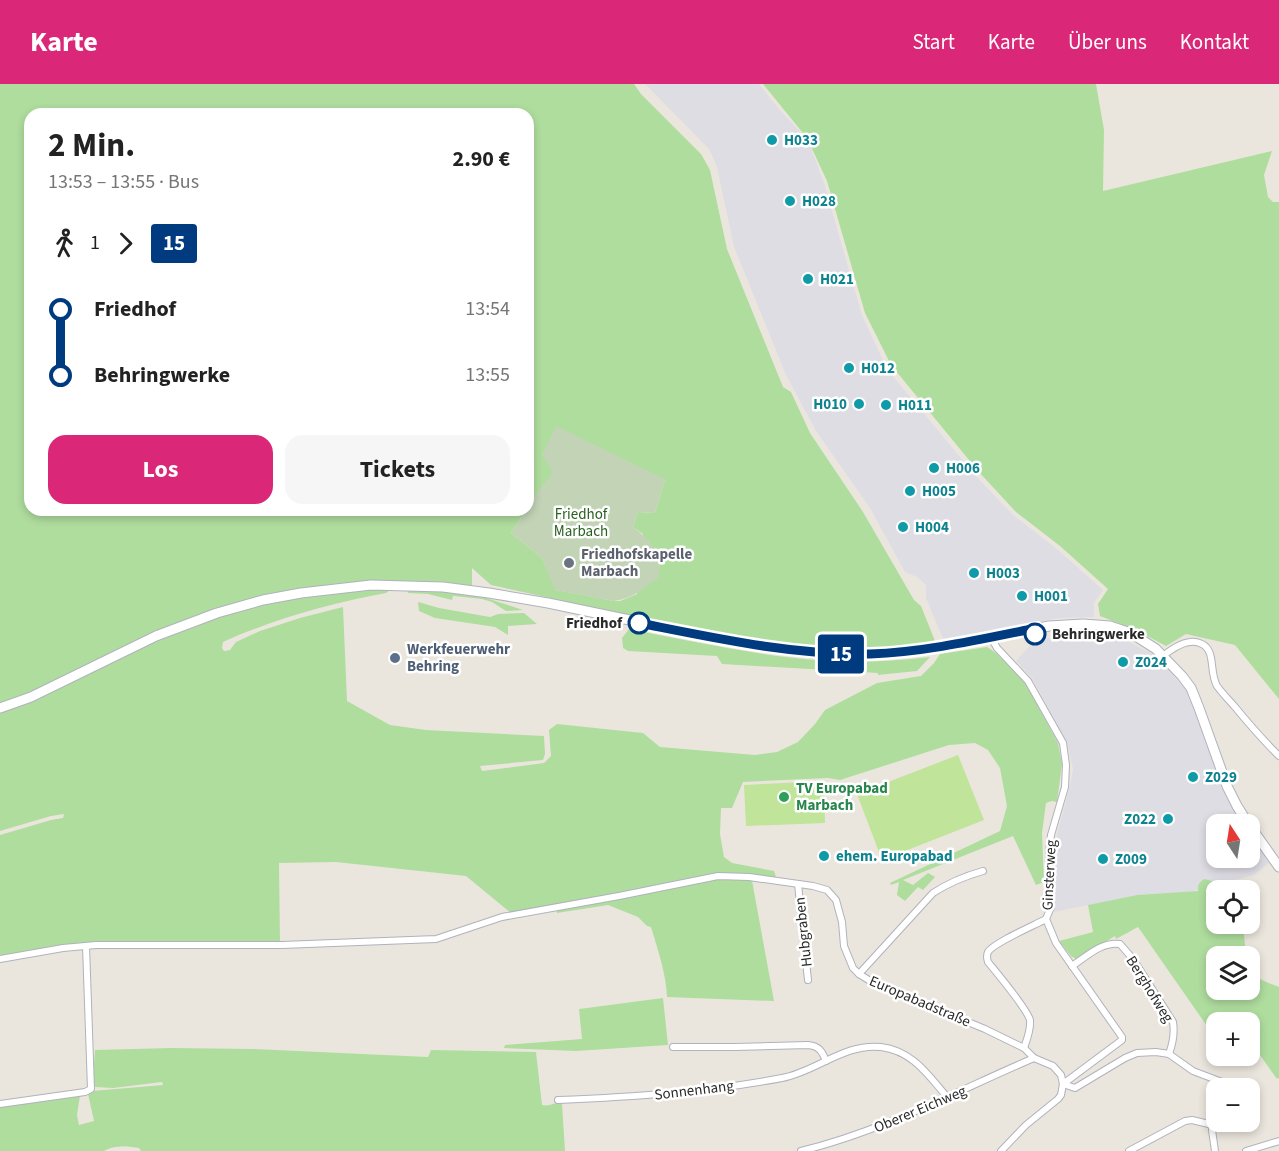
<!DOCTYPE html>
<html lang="de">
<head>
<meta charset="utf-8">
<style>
  body { margin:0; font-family:"Source Sans 3",sans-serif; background:#f6f6f6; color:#222; height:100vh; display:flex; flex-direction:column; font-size:22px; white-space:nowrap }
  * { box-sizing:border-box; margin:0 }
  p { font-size:20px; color:#767676 }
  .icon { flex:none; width:33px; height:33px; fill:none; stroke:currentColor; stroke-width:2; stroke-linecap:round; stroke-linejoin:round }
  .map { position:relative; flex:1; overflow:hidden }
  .side { position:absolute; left:24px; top:24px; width:510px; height:408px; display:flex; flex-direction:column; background:#fff; border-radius:18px; box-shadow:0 3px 9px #0003 }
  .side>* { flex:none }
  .badge { padding:0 12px; border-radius:4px; font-size:21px; line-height:39px }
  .needle { width:39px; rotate:348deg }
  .tools { position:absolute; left:1206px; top:730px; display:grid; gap:12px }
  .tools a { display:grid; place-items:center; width:54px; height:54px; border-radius:12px; background:#fff; box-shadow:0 3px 9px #0003; font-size:30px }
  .map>.badge { position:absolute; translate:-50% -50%; box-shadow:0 0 0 3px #fff }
  .legs { display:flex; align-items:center; gap:9px; height:66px; padding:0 24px; font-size:20px }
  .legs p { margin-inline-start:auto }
  .summary { display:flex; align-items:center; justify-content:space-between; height:102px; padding:0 24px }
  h1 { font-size:33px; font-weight:700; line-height:45px }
  .action { display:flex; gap:12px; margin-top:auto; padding:12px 24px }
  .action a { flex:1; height:69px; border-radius:18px; background:#db2777; color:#fff; font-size:24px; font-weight:700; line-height:69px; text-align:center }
  .action a+a { background:#f6f6f6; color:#222 }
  ul { padding:0 24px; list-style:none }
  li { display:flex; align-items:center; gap:21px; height:66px; font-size:22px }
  li i { display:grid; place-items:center; width:9px; height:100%; margin:0 8px; background:currentColor }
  li i::after { content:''; width:15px; height:15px; margin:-8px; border:4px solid; border-radius:50%; background:#fff }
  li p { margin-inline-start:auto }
  li:first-child i { background:linear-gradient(#0000 50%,currentColor 0) }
  li:last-child i { background:linear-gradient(currentColor 50%,#0000 0) }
  header { display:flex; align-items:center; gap:36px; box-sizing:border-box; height:84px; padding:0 30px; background:#db2777; color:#fff }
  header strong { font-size:28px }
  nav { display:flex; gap:33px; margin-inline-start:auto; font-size:21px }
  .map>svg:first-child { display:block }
  .industrial { fill:#dfdde4 }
  .green { fill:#afdd9e; fill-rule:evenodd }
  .cemetery { fill:#c2d3b6 }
  .pitch { fill:#c0e49a }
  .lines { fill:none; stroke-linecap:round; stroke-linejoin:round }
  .minor-casing { stroke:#b0b2bd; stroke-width:8 }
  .secondary-casing { stroke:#b0b2bd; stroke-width:11 }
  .minor { stroke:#fff; stroke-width:6 }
  .secondary { stroke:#fff; stroke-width:9 }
  .line-1-casing { stroke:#fff; stroke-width:14 }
  .line-1 { stroke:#003b80; stroke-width:9 }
  .culture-dot { fill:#0f9aa8; stroke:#fff; stroke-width:2 }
  .worship-dot { fill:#6b7280; stroke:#fff; stroke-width:2 }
  .stop-1-dot { fill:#fff; stroke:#003b80; stroke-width:3 }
  .service-dot { fill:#5c6f8a; stroke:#fff; stroke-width:2 }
  .leisure-dot { fill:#2e9e5b; stroke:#fff; stroke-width:2 }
  .labels { text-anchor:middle; stroke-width:5; stroke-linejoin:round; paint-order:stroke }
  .culture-label { font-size:15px; font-weight:bold; fill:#0d838f; stroke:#fff; text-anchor:start }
  .park-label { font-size:15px; fill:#296120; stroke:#fff }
  .worship-label { font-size:15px; font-weight:bold; fill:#5b616d; stroke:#fff; text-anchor:start }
  .stop-label { font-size:15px; font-weight:bold; fill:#2a2a2a; stroke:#fff; text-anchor:end }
  .service-label { font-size:15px; font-weight:bold; fill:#4e5e75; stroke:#fff; text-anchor:start }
  .leisure-label { font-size:15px; font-weight:bold; fill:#27864d; stroke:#fff; text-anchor:start }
  .street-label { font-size:15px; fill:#2a2a2a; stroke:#fff }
</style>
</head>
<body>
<header>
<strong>Karte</strong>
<nav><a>Start</a><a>Karte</a><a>Über uns</a><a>Kontakt</a></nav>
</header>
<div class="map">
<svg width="1279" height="1067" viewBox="0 0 1279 1067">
  <rect width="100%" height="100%" fill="#ebe6dd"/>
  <g class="industrial">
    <path d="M645,0H759L778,24L808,56L824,99L862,231L887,285L975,391L1013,431L1057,465L1103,506L1094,519V533L1059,534L943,555L926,514V501L917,493L905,488L870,424L816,347L786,291L734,163L717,83L709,65Z"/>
    <path d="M1078,552L1126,556L1152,570L1164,581L1186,606L1201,642L1226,713L1243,741H1216V774H1250V751L1269,779L1254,791L1190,808L1137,811L1054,828L1057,750L1070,702L1073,685L1067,659L1032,594L1016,577L1036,555Z"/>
  </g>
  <g class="green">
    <path d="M0,0H634L641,10L701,70L710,86L727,165L783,303L791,308L810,349L863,428L914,516L921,522L935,557C846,582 743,557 656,537C601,525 546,513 491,501L472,484V502L400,497L367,499L369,506H390L386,509C331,519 274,535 223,558L222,564L224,567L230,566L236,558L260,547L300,534L343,523L347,617L390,641L426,646L544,652L545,670L543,676L480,682L482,687L544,679L551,672L549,646L557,640L643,649L660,663L755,671L777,668L798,658L815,640L825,626L877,599L921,592L934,579L940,570L987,563L996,569L1025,598L1058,659L1062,680L1057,718L1052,717L1046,719L1042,749L1044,798L1036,801L1013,752L903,796L913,801L928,789L935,793L923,806L918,803L905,817L897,811L899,798L891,801L890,799L1000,747L1007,722L1000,684L988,666L975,659L949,661L840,696L828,694L743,698L732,724H721L720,750L724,773L732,779L774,787L776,793L751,791L774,917L667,913C666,890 658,866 651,843L647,842L638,833L608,821L557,829L556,825L511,829L466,792L336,778L279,779L280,859L86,858L0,872V751L51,736L63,734L64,730L51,732L0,747ZM30,30H528V423L553,389L665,395L655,429L638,428L633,443L643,450L637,510L620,517H614L556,506L542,474L511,449L526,426H30Z"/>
    <path d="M763,0H1096L1104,46L1103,107L1272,67L1264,91L1268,113L1273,118H1279V615L1235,561L1186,550L1166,562L1136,546L1100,532L1098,520L1108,505L1060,462L1016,428L978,387L891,281L865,229L827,97L807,54Z"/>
    <path d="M407,505L471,509L523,526L506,527L492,518L482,515L453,512L452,516L428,510L408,509Z"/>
    <path d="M418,518L439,524L490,533L498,530L524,529L537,540L508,542V551L495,543L435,534L419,527Z"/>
    <path d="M629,545C691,557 753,571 815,576C853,580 892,577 930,573L917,587L878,591V589L722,580L717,572L628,567L623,564L622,554Z"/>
    <path d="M1204,795L1212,797L1229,807H1216V840H1242L1244,850L1246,873H1216V906H1250V885C1255,895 1269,899 1279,903V994L1277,995L1250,957V939H1216V955L1138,843L1116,855L1115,852L1076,875L1071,872L1059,857L1093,848L1088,821L1137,811L1198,807C1198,801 1198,799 1204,795Z"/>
    <path d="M663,914L668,961L576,967L504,964L505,961L582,955L579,925Z"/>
    <path d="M171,964L254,965L428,973L431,966L536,968L542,1021C549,1023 555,1017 562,1020L565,1067H141L139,1064C129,1062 113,1061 104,1067H0V1021L80,1012L77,1031L79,1041L94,1037L88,1010L92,1007L163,1001L162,998L113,1004L95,1003L93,995L95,966Z"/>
  </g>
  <path class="cemetery" d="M556,342L665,395L655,429L638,428L633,443C651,457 663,469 659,493C645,504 631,515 614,517L555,506L542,474L511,449L526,426H528C531,413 544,400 553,389L542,371Z"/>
  <g class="pitch">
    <path d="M958,671L984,736L882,776L857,710Z"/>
    <path d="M824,697L825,739L746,742L744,701Z"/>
  </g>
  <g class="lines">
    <defs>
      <g id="minor">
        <path d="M991,553L997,564L1028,597L1063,659L1066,681L1065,703L1051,751L1049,769L1051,823L1046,835L1056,859L1122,953V956L1063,1000"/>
        <path d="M1163,572C1173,564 1189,553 1202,560C1216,567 1209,588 1217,602C1222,609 1229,616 1235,623C1249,640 1263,656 1279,672"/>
        <path d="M798,800L808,896"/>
        <path d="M0,875L63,864L96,861H282L436,855L502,833L619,812L718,792L749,793L813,802L827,806L836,816L842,838L844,862L853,884L859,890L875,900L985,945L1024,964L1034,974L1053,982L1061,991L1063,1000L1061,1011L1058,1015L1026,1041L1001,1067"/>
        <path d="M1072,882C1086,873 1102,857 1120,860L1133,875L1173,938C1175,950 1173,959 1169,970"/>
        <path d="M859,890L933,809C950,798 965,792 983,787"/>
        <path d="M673,963H735L808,961C819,962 822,967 826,977"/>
        <path d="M1024,964C1027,955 1031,946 1030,936C1027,925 997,889 988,878C987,874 986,872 988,868C993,859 1035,841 1046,835"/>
        <path d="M1063,1000L1075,1004L1125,974L1137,969L1156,968L1169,970L1193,987L1222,998L1230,1005"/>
        <path d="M558,1016C633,1013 708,1008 782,994C816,988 844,959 881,963C913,967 928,991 948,1014"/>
        <path d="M0,1020L85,1008L91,1005L86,862"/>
        <path d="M801,1067C883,1047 957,1007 1034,974"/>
        <path d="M1129,1067L1185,1037L1192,1036L1213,1041"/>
        <path d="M1215,1067L1212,1046L1216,1033"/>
        <path d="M1246,1067L1279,1057"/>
      </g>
      <g id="secondary">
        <path d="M0,624L31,613L156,552L217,529L263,516L301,509L371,501L443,503L489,509L548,519L711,553L788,566L813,569L871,570L914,567L1049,542L1083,540L1110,542L1131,549L1156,565L1182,592L1191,604L1199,624L1227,702L1237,722L1249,741"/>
        <path d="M1250,742L1279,783"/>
      </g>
    </defs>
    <use href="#minor" class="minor-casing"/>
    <use href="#secondary" class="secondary-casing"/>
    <use href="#minor" class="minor"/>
    <use href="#secondary" class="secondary"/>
  </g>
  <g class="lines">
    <defs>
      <path id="line-1" d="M639,539C715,554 791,571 870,570C926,568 982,555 1037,544L1035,550"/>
    </defs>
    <use href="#line-1" class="line-1-casing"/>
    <use href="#line-1" class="line-1"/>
  </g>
  <g class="culture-dot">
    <circle cx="772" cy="56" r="6"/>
    <circle cx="790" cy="117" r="6"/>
    <circle cx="808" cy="195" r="6"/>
    <circle cx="849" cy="284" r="6"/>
    <circle cx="859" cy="320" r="6"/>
    <circle cx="886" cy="321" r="6"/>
    <circle cx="934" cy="384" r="6"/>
    <circle cx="910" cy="407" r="6"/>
    <circle cx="903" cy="443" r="6"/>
    <circle cx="974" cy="489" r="6"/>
    <circle cx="1022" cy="512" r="6"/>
    <circle cx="1123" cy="578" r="6"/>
    <circle cx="1193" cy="693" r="6"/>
    <circle cx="1168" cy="735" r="6"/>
    <circle cx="824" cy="772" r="6"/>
    <circle cx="1103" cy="775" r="6"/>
  </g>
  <circle class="worship-dot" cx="569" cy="479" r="6"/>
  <g class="stop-1-dot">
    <circle cx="639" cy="539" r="10"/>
    <circle cx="1035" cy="550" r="10"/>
  </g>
  <circle class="service-dot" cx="395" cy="574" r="6"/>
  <circle class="leisure-dot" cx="784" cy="713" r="6"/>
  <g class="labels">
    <g class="culture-label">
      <text x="784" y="61">H033</text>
      <text x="802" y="122">H028</text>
      <text x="820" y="200">H021</text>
      <text x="861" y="289">H012</text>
      <text x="847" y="325" text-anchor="end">H010</text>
      <text x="898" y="326">H011</text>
      <text x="946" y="389">H006</text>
      <text x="922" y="412">H005</text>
      <text x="915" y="448">H004</text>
      <text x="986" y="494">H003</text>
      <text x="1034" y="517">H001</text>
      <text x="1135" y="583">Z024</text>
      <text x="1205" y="698">Z029</text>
      <text x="1156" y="740" text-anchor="end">Z022</text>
      <text x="836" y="777">ehem. Europabad</text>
      <text x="1115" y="780">Z009</text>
    </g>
    <g class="park-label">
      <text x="581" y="435">Friedhof<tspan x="581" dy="17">Marbach</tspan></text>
    </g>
    <g class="worship-label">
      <text x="581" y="475">Friedhofskapelle<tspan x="581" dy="17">Marbach</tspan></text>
    </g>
    <g class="stop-label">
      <text x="622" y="544">Friedhof</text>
      <text x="1052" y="555" text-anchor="start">Behringwerke</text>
    </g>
    <g class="service-label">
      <text x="407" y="570">Werkfeuerwehr<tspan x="407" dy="17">Behring</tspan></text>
    </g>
    <g class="leisure-label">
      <text x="796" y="709">TV Europabad<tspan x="796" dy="17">Marbach</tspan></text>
    </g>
    <g class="street-label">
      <text transform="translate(1049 791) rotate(-87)" y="5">Ginsterweg</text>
      <text transform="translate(803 848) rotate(-96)" y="5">Hubgraben</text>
      <text transform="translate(1150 905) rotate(58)" y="5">Berghofweg</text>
      <text transform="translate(920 917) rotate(23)" y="5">Europabadstraße</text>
      <text transform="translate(694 1006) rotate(-7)" y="5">Sonnenhang</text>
      <text transform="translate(920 1025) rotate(-23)" y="5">Oberer Eichweg</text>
    </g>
  </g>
</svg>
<div class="tools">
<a><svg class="needle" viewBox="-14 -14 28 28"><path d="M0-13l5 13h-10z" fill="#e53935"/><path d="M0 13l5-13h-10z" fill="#767676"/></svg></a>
<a><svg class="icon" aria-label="locate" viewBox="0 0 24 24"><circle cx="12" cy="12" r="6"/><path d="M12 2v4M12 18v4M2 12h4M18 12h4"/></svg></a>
<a><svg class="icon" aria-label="layers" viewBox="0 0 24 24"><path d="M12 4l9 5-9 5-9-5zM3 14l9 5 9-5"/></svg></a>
<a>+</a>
<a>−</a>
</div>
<b class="badge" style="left:841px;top:570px;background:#003b80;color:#fff">15</b>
<section class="side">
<div class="summary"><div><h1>2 Min.</h1><p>13:53 – 13:55 · Bus</p></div><b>2.90 €</b></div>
<div class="legs"><svg class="icon" aria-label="walk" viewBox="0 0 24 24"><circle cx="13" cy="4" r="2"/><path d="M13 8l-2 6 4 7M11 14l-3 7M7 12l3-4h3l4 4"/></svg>1<svg class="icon" aria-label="forward" viewBox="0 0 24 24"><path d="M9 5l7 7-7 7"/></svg><b class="badge" style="background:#003b80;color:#fff">15</b></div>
<ul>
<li><i style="color:#003b80"></i><b>Friedhof</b><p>13:54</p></li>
<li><i style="color:#003b80"></i><b>Behringwerke</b><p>13:55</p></li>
</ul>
<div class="action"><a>Los</a><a>Tickets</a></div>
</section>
</div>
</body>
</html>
